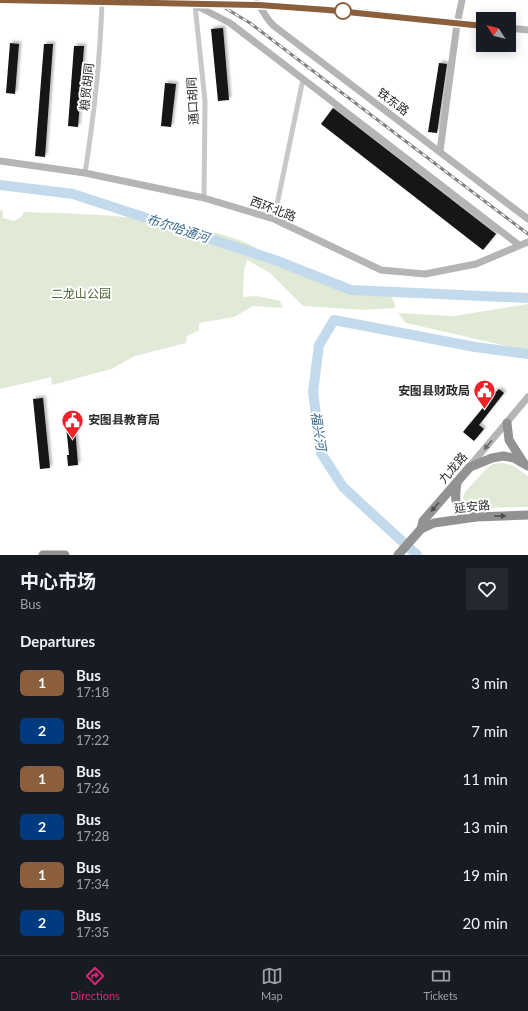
<!DOCTYPE html>
<html lang="en">
<head>
<meta charset="utf-8">
<style>
  body { margin:0; font-family:Lato,"Noto Sans SC",sans-serif; background:#242831; color:#f1f3f6; height:100vh; display:flex; flex-direction:column; font-size:15px; white-space:nowrap }
  * { box-sizing:border-box; margin:0 }
  p { font-size:13px; color:#9ea1a6 }
  .icon { flex:none; width:22px; height:22px; fill:none; stroke:currentColor; stroke-width:2; stroke-linecap:round; stroke-linejoin:round }
  .map { position:relative; height:555px; overflow:hidden }
  .panel { display:flex; flex-direction:column; background:#171b24; flex:1 }
  .panel>* { flex:none }
  .badge { padding:0 8px; border-radius:6px; font-size:14px; line-height:26px }
  .needle { width:26px; rotate:306deg }
  .controls { position:absolute; left:476px; top:12px; display:grid; gap:8px }
  .controls a { display:grid; place-items:center; width:40px; height:40px; border-radius:0px; background:#171b24; box-shadow:0 2px 10px #0003; font-size:20px }
  .map>.badge { position:absolute; translate:-50% -50%; box-shadow:0 0 0 2px #fff }
  h2 { padding:0 20px; font-size:15px; line-height:36px }
  .round { display:grid; place-items:center; flex:none; width:42px; height:42px; border-radius:0px; background:#242831 }
  .head { display:flex; align-items:center; justify-content:space-between; height:68px; padding:0 20px }
  h1 { font-size:19px; font-weight:700; line-height:30px }
  ul { padding:0; list-style:none }
  li { display:flex; align-items:center; gap:12px; height:48px; padding:0 20px }
  li div { flex:1 }
  li b { display:block; font-size:15px }
  li em { font-style:normal }
  li .badge { min-width:44px; font-weight:700; text-align:center }
  .menu { display:flex; justify-content:space-around; align-items:center; height:56px; border-top:1px solid #363941; background:#171b24; font-size:11px; color:#9ea1a6 }
  .menu a { display:grid; justify-items:center; gap:2px }
  .menu .current { color:#db2777 }
  .map>svg:first-child { display:block }
  .green { fill:#e1ead7 }
  .lines { fill:none; stroke-linecap:round; stroke-linejoin:round }
  .river { stroke:#c2daec; stroke-width:10 }
  .building { fill:#121212; filter:url(#shadow) }
  .street { stroke:#c8c8c8; stroke-width:5 }
  .secondary { stroke:#b5b5b5; stroke-width:7 }
  .highway { stroke:#929292; stroke-width:9 }
  .rail-casing { stroke:#808080; stroke-width:3 }
  .rail { stroke:#fff; stroke-width:1.5; stroke-dasharray:4.5; stroke-linecap:butt }
  .oneway { fill:#696969 }
  .oneway2 { fill:#4f4f4f }
  .line-casing { stroke:#fff; stroke-width:9 }
  .line { stroke:#8b5e3c; stroke-width:6 }
  .stop-dot { fill:#fff; stroke:#8b5e3c; stroke-width:2 }
  .labels { text-anchor:middle; stroke-width:4; stroke-linejoin:round; paint-order:stroke }
  .street-label { font-size:12px; fill:#2b2b2b; stroke:#fff }
  .park-label { font-size:12px; fill:#4c6838; stroke:#fff }
  .poi-label { font-size:12px; font-weight:bold; fill:#2b2b2b; stroke:#fff; text-anchor:end }
  .water-label { font-size:13px; font-style:italic; fill:#376990; stroke:#fff }
</style>
</head>
<body>
<div class="map">
<svg width="528" height="555" viewBox="0 0 528 555">
  <defs>
    <filter id="shadow"><feDropShadow dx="2.5" dy="-2.5" stdDeviation="1" flood-color="#0004"/></filter>
  </defs>
  <rect width="100%" height="100%" fill="#fff"/>
  <g class="green">
    <path d="M0,210L3,211V218L14,221L21,217L24,212C94,214 166,216 233,238C260,246 280,265 305,276C330,286 364,290 391,297L395,304L394,308L364,310L303,306L270,273L247,260L244,270L243,297L257,296L280,301L283,308L253,306L234,317L199,323V330L187,336L186,343L135,356L111,369L52,385L51,377L0,389Z"/>
    <path d="M528,304V351L406,323L398,313L454,316Z"/>
    <path d="M503,463L512,465L528,476V507L473,508L465,504L463,498L465,492L487,468L493,464Z"/>
  </g>
  <g class="lines">
    <g class="river">
      <path d="M0,185L73,194L275,260L351,290L528,298"/>
      <path d="M417,555L343,487L321,453L313,392L319,345L334,320L475,347L528,354"/>
    </g>
  </g>
  <g class="building">
    <path d="M223,28L229,100L218,101L211,29Z"/>
    <path d="M10,43L19,44L15,94L6,93Z"/>
    <path d="M44,44H53L45,157L35,156Z"/>
    <path d="M74,46H84L78,127L68,126Z"/>
    <path d="M439,63L447,64L437,133L428,132Z"/>
    <path d="M165,83L176,84L171,127L161,126Z"/>
    <path d="M333,108L496,234L483,250L321,124Z"/>
    <path d="M499,389L504,393L479,425L484,429L474,441L463,432L491,398L489,396L494,390L496,392Z"/>
    <path d="M43,398L50,468L40,469L33,399Z"/>
    <path d="M74,415L78,465L68,466L67,455H69L66,425L63,426L62,416Z"/>
  </g>
  <g class="lines">
    <g class="street">
      <path d="M195,5L205,101L204,198"/>
      <path d="M85,173C94,116 100,61 102,2"/>
      <path d="M274,219L303,79"/>
    </g>
    <g class="secondary">
      <path d="M3,0L259,5L357,12L483,26"/>
      <path d="M257,3C262,8 266,19 274,26L528,219"/>
      <path d="M197,6L230,23L519,245"/>
      <path d="M509,28L528,30"/>
      <path d="M440,151L457,24L462,0"/>
      <path d="M0,161L85,173L204,198L274,219L381,270L425,274L476,264L528,242"/>
      <path d="M470,466L528,397"/>
    </g>
    <g class="highway">
      <path d="M507,423L509,440L523,462"/>
      <path d="M457,482C454,503 454,510 475,517"/>
      <path d="M421,529L434,523L476,517L528,515"/>
      <path d="M43,555H65"/>
      <path d="M398,555L421,529L423,521L470,467L492,458L503,456L514,458L528,466"/>
    </g>
    <defs>
      <path id="rail" d="M212,0L250,23L528,234"/>
    </defs>
    <use href="#rail" class="rail-casing"/>
    <use href="#rail" class="rail"/>
  </g>
  <defs><path id="oneway-solid" d="M-6-.8H1V-3.2L6.5 0L1 3.2V.8H-6Z"/></defs>
  <use class="oneway" href="#oneway-solid" transform="translate(488 445) rotate(130)"/>
  <g class="oneway2">
    <use href="#oneway-solid" transform="translate(435 507) rotate(131)"/>
    <use href="#oneway-solid" transform="translate(500 516) rotate(-2)"/>
  </g>
  <g class="lines">
    <defs>
      <path id="line" d="M1,0L259,5L328,10L483,26"/>
    </defs>
    <use href="#line" class="line-casing"/>
    <use href="#line" class="line"/>
  </g>
  <defs>
    <symbol id="civic-pin" viewBox="-11 -11 22 30"><path d="M0 17L-7.5 6A9.5 9.5 0 1 1 7.5 6Z" fill="#ed2329" stroke="#fff"/><path d="M-.6-6.5H3V-4.5H.6V-3L4-1V1h2V6H-6V1h2V-1L-.6-3ZM-1.2 2.5V6h2.4V2.5Z" fill="#fff"/></symbol>
  </defs>
  <g fill-rule="evenodd">
    <use href="#civic-pin" x="472" y="378" width="25" height="34"/>
    <use href="#civic-pin" x="60" y="408" width="25" height="34"/>
  </g>
  <circle class="stop-dot" cx="343" cy="11" r="8"/>
  <g class="labels">
    <g class="street-label">
      <text transform="translate(87 87) rotate(-84)" y="4">粮贸胡同</text>
      <text transform="translate(193 101) rotate(-93)" y="4">通口胡同</text>
      <text transform="translate(393 102) rotate(37)" y="4">铁东路</text>
      <text transform="translate(273 209) rotate(21)" y="4">西环北路</text>
      <text transform="translate(453 468) rotate(-49)" y="4">九龙路</text>
      <text transform="translate(472 507) rotate(-6)" y="4">延安路</text>
    </g>
    <g class="park-label">
      <text x="81" y="298">二龙山公园</text>
    </g>
    <g class="poi-label">
      <text x="470" y="395">安图县财政局</text>
      <text x="88" y="424" text-anchor="start">安图县教育局</text>
    </g>
    <g class="water-label">
      <text transform="translate(178 228) rotate(18)" y="5">布尔哈通河</text>
      <text transform="translate(319 431) rotate(81)" y="5">福兴河</text>
    </g>
  </g>
</svg>
<div class="controls">
<a><svg class="needle" viewBox="-14 -14 28 28"><path d="M0-13l5 13h-10z" fill="#e53935"/><path d="M0 13l5-13h-10z" fill="#9ea1a6"/></svg></a>
</div>
</div>
<section class="panel">
<div class="head"><div><h1>中心市场</h1><p>Bus</p></div><a class="round"><svg class="icon" aria-label="heart" viewBox="0 0 24 24"><path d="M12 20l-8-8c-3-5 5-10 8-4 3-6 11-1 8 4z"/></svg></a></div>
<h2>Departures</h2>
<ul>
<li><span class="badge" style="background:#8b5e3c;color:#fff">1</span><div><b>Bus</b><p>17:18</p></div><em>3 min</em></li>
<li><span class="badge" style="background:#003b80;color:#fff">2</span><div><b>Bus</b><p>17:22</p></div><em>7 min</em></li>
<li><span class="badge" style="background:#8b5e3c;color:#fff">1</span><div><b>Bus</b><p>17:26</p></div><em>11 min</em></li>
<li><span class="badge" style="background:#003b80;color:#fff">2</span><div><b>Bus</b><p>17:28</p></div><em>13 min</em></li>
<li><span class="badge" style="background:#8b5e3c;color:#fff">1</span><div><b>Bus</b><p>17:34</p></div><em>19 min</em></li>
<li><span class="badge" style="background:#003b80;color:#fff">2</span><div><b>Bus</b><p>17:35</p></div><em>20 min</em></li>
</ul>
</section>
<nav class="menu">
<a class="current"><svg class="icon" aria-label="directions" viewBox="0 0 24 24"><path d="M12 3l9 9-9 9-9-9zM9 14v-3h6M13 9l2 2-2 2"/></svg>Directions</a>
<a><svg class="icon" aria-label="map" viewBox="0 0 24 24"><path d="M3 6l6-2 6 2 6-2v14l-6 2-6-2-6 2zM9 4v14M15 6v14"/></svg>Map</a>
<a><svg class="icon" aria-label="tickets" viewBox="0 0 24 24"><path d="M3 7h18v10H3zM15 7v10"/></svg>Tickets</a>
</nav>
</body>
</html>
